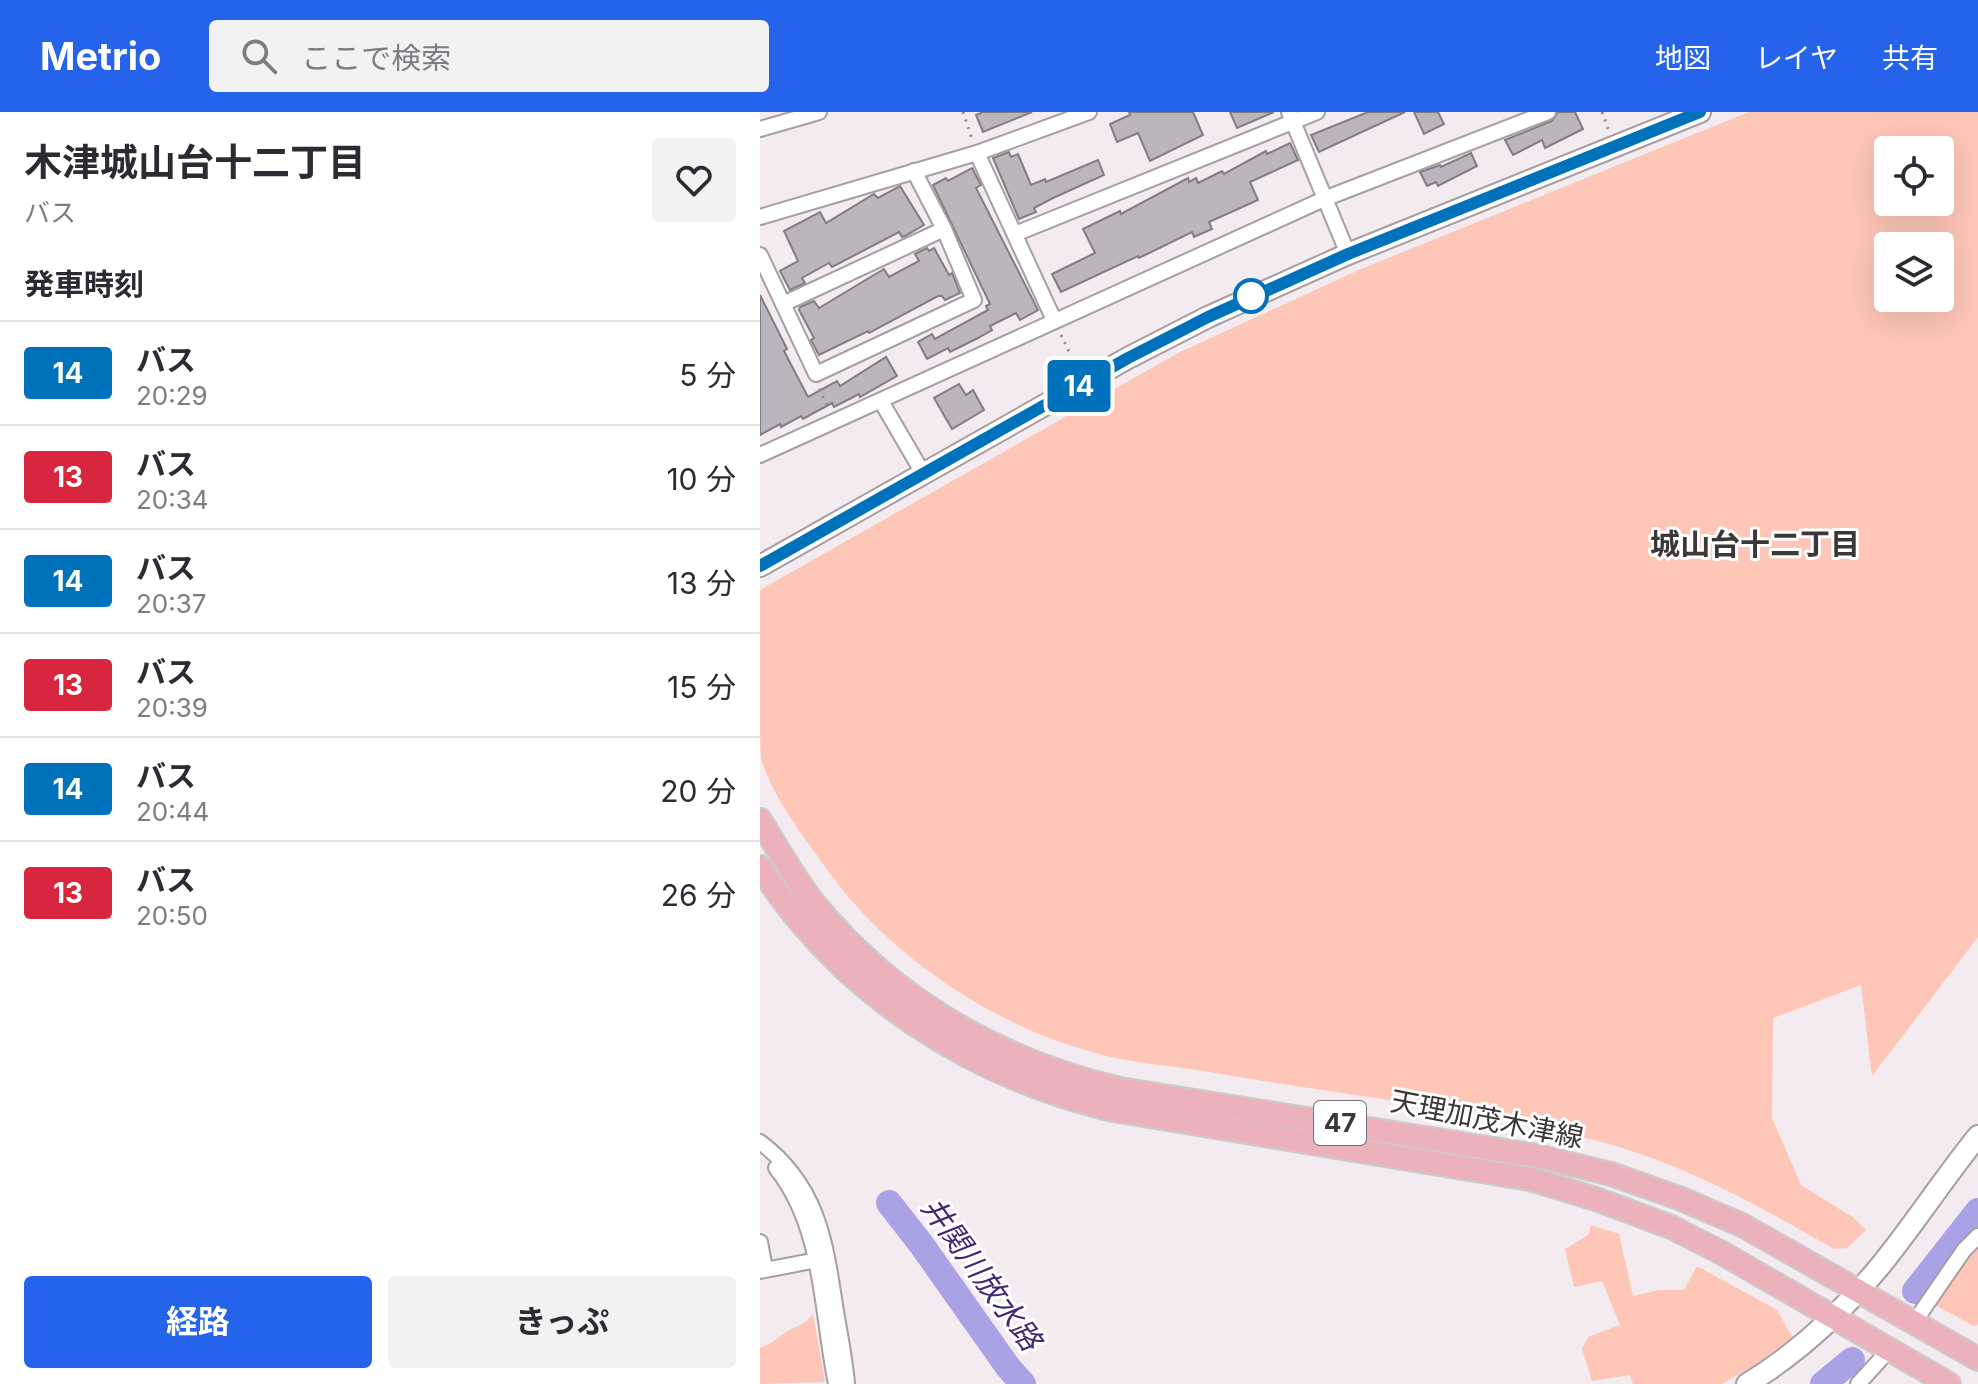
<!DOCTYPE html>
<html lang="ja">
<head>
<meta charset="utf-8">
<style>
  body { margin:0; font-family:Inter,"Noto Sans JP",sans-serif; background:#f2f2f3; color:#2b2b33; height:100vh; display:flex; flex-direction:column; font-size:30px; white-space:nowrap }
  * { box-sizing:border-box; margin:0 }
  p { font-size:26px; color:#7c7c81 }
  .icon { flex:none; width:44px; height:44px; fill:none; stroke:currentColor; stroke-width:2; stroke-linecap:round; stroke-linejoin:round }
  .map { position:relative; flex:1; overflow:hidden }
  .sheet { display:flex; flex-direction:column; background:#fff; width:760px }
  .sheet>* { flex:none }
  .badge { padding:0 16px; border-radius:6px; font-size:28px; line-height:52px }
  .buttons { position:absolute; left:1114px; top:24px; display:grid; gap:16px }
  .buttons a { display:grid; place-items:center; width:80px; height:80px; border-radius:8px; background:#fff; box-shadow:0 8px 32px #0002; font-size:40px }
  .map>.badge { position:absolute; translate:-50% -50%; box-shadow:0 0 0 4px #fff }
  h2 { padding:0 24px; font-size:30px; line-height:72px }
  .round { display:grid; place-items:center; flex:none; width:84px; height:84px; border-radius:8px; background:#f2f2f3 }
  .summary { display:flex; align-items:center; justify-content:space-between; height:136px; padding:0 24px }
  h1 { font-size:38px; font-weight:700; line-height:60px }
  .primary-button { display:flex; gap:16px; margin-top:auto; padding:16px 24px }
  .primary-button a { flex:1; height:92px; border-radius:8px; background:#2563eb; color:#fff; font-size:32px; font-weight:700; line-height:92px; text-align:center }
  .primary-button a+a { background:#f2f2f3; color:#2b2b33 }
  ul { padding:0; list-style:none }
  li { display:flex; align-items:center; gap:24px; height:104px; padding:0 24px; border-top:2px solid #e1e1e2 }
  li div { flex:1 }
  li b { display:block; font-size:30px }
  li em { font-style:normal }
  li .badge { min-width:88px; font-weight:700; text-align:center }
  header { display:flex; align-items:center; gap:48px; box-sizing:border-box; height:112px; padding:0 40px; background:#2563eb; color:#fff }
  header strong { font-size:38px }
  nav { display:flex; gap:44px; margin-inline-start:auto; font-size:28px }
  .search { width:560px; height:72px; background:#f2f2f3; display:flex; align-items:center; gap:20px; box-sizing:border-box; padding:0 28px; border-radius:8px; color:#7c7c81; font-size:30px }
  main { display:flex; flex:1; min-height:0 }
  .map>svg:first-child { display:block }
  .green { fill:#fdc6b7; fill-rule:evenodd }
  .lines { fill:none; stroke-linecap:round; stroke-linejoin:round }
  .river { stroke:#a9a2e5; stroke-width:26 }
  .building { fill:#bbb6bd; stroke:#817d83; stroke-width:2 }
  .street-casing { stroke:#a79ea3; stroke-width:18 }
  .secondary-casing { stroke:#a79ea3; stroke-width:24 }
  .primary-casing { stroke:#cccbcc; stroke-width:26 }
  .path { stroke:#918a8e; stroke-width:3; stroke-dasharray:2 6; stroke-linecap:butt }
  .street { stroke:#fff; stroke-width:14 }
  .secondary { stroke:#fff; stroke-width:20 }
  .primary { stroke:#ecb2bc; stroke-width:22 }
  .line-casing { stroke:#fff; stroke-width:18 }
  .line { stroke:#0072bc; stroke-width:12 }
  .stop-dot { fill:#fff; stroke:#0072bc; stroke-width:4 }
  .labels { text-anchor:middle; stroke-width:6; stroke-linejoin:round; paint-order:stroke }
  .shield { fill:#fff; stroke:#767475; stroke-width:2 }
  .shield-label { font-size:26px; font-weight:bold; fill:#3c383a }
  .street-label { font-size:28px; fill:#3c383a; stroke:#fff }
  .neighbourhood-label { font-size:30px; font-weight:bold; fill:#3c383a; stroke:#fff }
  .water-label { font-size:30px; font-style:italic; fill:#3c2a77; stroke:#fff }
</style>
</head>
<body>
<header>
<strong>Metrio</strong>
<div class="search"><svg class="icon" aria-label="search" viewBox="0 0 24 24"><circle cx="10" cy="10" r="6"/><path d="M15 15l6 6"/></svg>ここで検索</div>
<nav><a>地図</a><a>レイヤ</a><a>共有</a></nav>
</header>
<main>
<section class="sheet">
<div class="summary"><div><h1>木津城山台十二丁目</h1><p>バス</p></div><a class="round"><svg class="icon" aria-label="heart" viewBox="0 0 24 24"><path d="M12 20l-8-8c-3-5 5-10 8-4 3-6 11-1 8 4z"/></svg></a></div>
<h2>発車時刻</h2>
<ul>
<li><span class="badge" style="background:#0072bc;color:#fff">14</span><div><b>バス</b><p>20:29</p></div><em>5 分</em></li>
<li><span class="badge" style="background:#d7263d;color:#fff">13</span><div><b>バス</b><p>20:34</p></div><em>10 分</em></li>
<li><span class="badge" style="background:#0072bc;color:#fff">14</span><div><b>バス</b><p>20:37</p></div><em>13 分</em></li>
<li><span class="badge" style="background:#d7263d;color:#fff">13</span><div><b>バス</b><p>20:39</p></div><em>15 分</em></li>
<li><span class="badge" style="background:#0072bc;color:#fff">14</span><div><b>バス</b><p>20:44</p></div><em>20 分</em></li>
<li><span class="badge" style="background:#d7263d;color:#fff">13</span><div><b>バス</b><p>20:50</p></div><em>26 分</em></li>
</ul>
<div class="primary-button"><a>経路</a><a>きっぷ</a></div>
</section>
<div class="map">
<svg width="1218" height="1272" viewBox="0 0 1218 1272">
  <rect width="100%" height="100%" fill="#f4ebf0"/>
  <g class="green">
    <path d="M989,0H1218V825L1112,964L1101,873L1013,906L1012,1006L1041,1073L1094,1106L1106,1118L1087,1136L1074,1137C998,1093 922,1051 838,1029C709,995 574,982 443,959C406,953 369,951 332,940C227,911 123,840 61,749C39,718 12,684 1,646C0,632 0,613 0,597C0,558 0,518 0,478L418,241L601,157ZM1128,38H1180V90H1128ZM1128,134H1180V186H1128Z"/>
    <path d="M831,1113L859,1122L873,1184L899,1178H924L937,1154L1017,1198L1032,1225L998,1251L962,1272H873L870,1263L832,1269L822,1237L828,1225L860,1213L842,1169L814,1175L805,1137L828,1123Z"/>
    <path d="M1218,1130V1213L1214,1214L1173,1192Z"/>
    <path d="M53,1202L65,1270L0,1272V1236C16,1230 18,1224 30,1218C41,1212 46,1211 53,1202Z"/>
  </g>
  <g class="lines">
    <g class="river">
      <path d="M129,1091L161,1132L248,1255L263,1272"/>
      <path d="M1155,1179L1218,1099"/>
      <path d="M1063,1272L1092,1248"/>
    </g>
  </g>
  <g class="building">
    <path d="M223,0H272L223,20L216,3Z"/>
    <path d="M369,0H433L443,23L390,49L378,21L357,30L350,12L370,3Z"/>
    <path d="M470,0H514L477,16Z"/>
    <path d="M608,0H645L559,40L551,23Z"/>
    <path d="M654,0H678L684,12L664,22Z"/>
    <path d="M798,0H815L823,17L785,36L782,28L753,43L745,28L792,9Z"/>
    <path d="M530,31L538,48L490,70L498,88L449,110L452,117L434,125L432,120L379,146L378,144L301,180L292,162L335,141L323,117L360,99L361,102L428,66L429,70L436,66L438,71L462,59L464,62L506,39L507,42Z"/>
    <path d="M249,40L251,45L258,42L271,73L285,67L286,70L338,48L344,63L293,86L274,96L276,100L259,107L233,46Z"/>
    <path d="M711,41L717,54L678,74L676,70L667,74L660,60L680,53L681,55Z"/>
    <path d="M212,56L221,73L216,76L278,198L260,208L256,201L230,214L232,218L216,227L190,240L188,236L167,247L158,230L172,222L175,227L228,198L226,194L230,192L173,73L186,66L188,69Z"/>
    <path d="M140,74L164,113L145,124L142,125L139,120L72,155L69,151L42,166L45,171L30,178L20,159L38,149L24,119L60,100L66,111L114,82L118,86Z"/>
    <path d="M167,136L169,139L174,136L189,163L192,161L200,181L185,188L182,184H178L109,221L108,219L59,243L51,228L54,226L39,198L40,195L54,189L59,196L124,157L129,165L159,149L155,142Z"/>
    <path d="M0,183L27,237L24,239L48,285L77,269L80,274L126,245L137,264L100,285L99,282L74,295L72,291L43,307L41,304L21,315L20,312L0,323Z"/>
    <path d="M199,272L206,283L213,278L224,298L192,317L174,286Z"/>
  </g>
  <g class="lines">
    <defs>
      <g id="street">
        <path d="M529,0L588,142"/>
        <path d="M0,17L59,0"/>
        <path d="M217,41L294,208"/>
        <path d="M0,105L217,41L329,0"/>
        <path d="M255,122L557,0"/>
        <path d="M0,143L56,262L214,188L184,117L154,59"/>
        <path d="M23,192L184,117"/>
        <path d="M121,289L164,363"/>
        <path d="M0,343L564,87L788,0"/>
        <path d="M0,1030C57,1073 65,1127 75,1193C79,1219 85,1246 87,1272"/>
        <path d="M16,1056C64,1116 61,1199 76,1272"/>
        <path d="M0,1130L5,1157"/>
        <path d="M0,1159L62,1147"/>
        <path d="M1155,1209L1204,1138L1218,1124"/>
        <path d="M1098,1272L1129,1238"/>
      </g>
      <g id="secondary">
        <path d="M0,454L368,246L448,205L588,142L940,0"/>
        <path d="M987,1272C1038,1241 1083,1199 1121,1153C1155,1111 1184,1066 1218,1024"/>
      </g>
      <g id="primary">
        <path d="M0,708C17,736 33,764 53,790C132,887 238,948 360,977L778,1044L851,1062L919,1086L982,1113L1218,1247"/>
        <path d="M0,755C81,881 209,964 353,998L770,1067L836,1087L911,1115L962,1141L1189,1272"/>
      </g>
    </defs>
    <use href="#street" class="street-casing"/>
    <use href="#secondary" class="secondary-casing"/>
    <use href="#primary" class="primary-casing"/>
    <g class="path">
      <path d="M203,0L212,27"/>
      <path d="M842,0L849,19"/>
      <path d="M301,223L317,256"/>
      <path d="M59,277L68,295"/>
    </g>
    <use href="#street" class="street"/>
    <use href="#secondary" class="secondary"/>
    <use href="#primary" class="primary"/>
  </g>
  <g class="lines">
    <defs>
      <path id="line" d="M0,454L368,246L448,205L588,142L940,0"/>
    </defs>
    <use href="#line" class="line-casing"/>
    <use href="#line" class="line"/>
  </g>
  <circle class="stop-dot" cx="491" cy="184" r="16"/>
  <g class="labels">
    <rect class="shield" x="554" y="989" width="52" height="44" rx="6"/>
    <g class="shield-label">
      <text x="580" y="1020">47</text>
    </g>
    <g class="street-label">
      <text transform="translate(727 1007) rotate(11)" y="10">天理加茂木津線</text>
    </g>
    <g class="neighbourhood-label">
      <text x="995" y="443">城山台十二丁目</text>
    </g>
    <g class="water-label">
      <text transform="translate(221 1162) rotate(54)" y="10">井関川放水路</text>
    </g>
  </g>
</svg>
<div class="buttons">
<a><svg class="icon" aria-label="locate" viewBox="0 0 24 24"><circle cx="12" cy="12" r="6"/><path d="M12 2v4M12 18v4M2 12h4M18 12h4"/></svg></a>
<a><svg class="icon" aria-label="layers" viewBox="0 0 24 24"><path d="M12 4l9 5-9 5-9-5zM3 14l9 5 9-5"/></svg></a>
</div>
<b class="badge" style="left:319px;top:274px;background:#0072bc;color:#fff">14</b>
</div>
</main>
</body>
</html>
